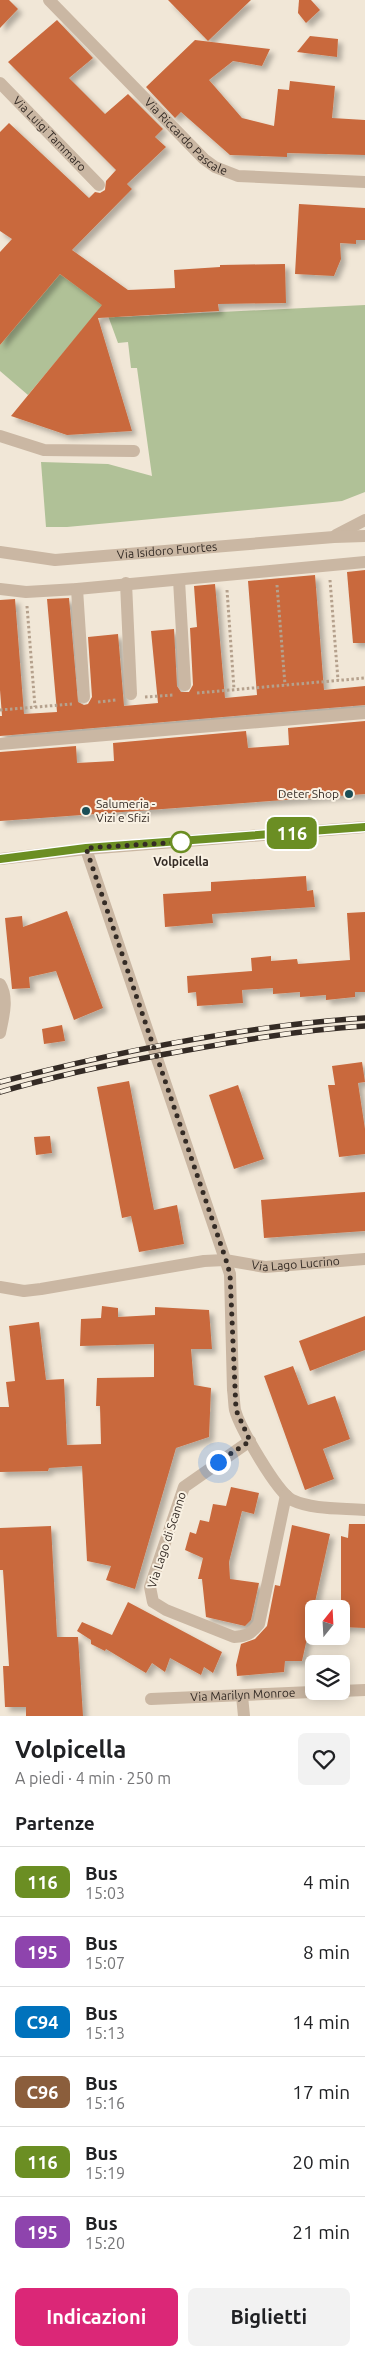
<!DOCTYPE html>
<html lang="it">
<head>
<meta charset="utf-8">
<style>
  body { margin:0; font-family:Ubuntu,sans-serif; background:#f2f2f2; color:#202124; height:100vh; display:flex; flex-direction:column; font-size:19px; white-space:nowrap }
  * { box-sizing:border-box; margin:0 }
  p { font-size:16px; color:#757577 }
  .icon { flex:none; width:28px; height:28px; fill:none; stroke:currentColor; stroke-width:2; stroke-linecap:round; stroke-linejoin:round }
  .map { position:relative; height:1716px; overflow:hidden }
  .drawer { display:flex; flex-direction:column; background:#fff; flex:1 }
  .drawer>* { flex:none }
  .badge { padding:0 10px; border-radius:8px; font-size:18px; line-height:32px }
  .needle { width:32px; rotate:18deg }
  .tools { position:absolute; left:305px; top:1600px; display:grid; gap:10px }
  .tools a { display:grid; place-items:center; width:45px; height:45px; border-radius:8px; background:#fff; box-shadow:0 2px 12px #0003; font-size:25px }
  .you { position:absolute; width:25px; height:25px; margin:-12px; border:4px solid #fff; border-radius:50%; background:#1a73e8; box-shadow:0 0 0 8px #1a73e833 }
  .map>.badge { position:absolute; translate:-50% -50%; box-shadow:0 0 0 2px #fff }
  h2 { padding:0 15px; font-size:19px; line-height:45px }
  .round { display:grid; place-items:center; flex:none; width:52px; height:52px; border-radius:8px; background:#f2f2f2 }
  .headline { display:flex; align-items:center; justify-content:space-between; height:85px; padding:0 15px }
  h1 { font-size:24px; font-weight:700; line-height:38px }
  .primary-button { display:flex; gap:10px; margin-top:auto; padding:10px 15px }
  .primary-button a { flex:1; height:58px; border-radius:8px; background:#db2777; color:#fff; font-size:20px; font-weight:700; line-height:58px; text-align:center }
  .primary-button a+a { background:#f2f2f2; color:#202124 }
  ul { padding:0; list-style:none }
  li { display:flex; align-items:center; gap:15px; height:70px; padding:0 15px; border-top:1px solid #e0e0e0 }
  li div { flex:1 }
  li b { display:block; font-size:19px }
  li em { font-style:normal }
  li .badge { min-width:55px; font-weight:700; text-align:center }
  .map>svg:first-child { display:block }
  .green { fill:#b0c197 }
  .building { fill:#c9693d; filter:url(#shadow) }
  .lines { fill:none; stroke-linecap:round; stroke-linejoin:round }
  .path { stroke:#b5a18d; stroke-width:3; stroke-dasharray:2.5 2.5; stroke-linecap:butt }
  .minor { stroke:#cab7a3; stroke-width:12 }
  .rail-casing { stroke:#342b25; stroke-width:5.5 }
  .rail { stroke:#f9f1e3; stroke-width:4; stroke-dasharray:11; stroke-linecap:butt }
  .line-casing { stroke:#fff; stroke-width:11 }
  .line { stroke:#6b8e23; stroke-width:8 }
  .walk { stroke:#342b25; stroke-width:5; stroke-dasharray:0 9 }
  .poi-dot { fill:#1a4e57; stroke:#f9f1e3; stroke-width:2 }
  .stop-dot { fill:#fff; stroke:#6b8e23; stroke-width:2.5 }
  .labels { text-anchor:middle; stroke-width:4; stroke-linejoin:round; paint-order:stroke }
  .street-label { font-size:12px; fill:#342b25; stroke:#f9f1e3 }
  .poi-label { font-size:12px; fill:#342b25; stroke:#f9f1e3; text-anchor:end }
  .stop-label { font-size:12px; font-weight:bold; fill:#342b25; stroke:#f9f1e3 }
</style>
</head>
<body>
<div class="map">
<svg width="365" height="1716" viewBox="0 0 365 1716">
  <defs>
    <filter id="shadow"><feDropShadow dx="4.5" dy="4.5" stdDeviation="2.5" flood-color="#0004"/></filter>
  </defs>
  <rect width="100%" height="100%" fill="#f1e7d7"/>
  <g class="green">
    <path d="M60,274L103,305L28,395L0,371V345Z"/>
    <path d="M365,305V492L342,501L323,503L67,527H46L41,462L108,464L152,476L137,368H131L128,342L118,343L107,313L121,317Z"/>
  </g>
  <g class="building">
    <path d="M0,0H9L18,9L0,28Z"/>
    <path d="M168,0H251L208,41Z"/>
    <path d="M299,0H311L320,10L306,23L298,13Z"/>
    <path d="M57,20L93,58L69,78L105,114L128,94L163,129L155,137L166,147L127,184L132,189L72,250L128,290L175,288L174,270L220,267V265L285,264L286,303L218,304L219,311L98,318L132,431L67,435L11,416L102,305L60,274L0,345V252L12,239L0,231V132L9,123L89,198L95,192L100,193L105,190L106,181L116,170L8,62Z"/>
    <path d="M310,36L338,39L337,57L297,52Z"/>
    <path d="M195,40L270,49L262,66L233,61L209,80L242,118L274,126L278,89L289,90L290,81L335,86L332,118L365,120V155L287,153V157L230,155L181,112L175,118L146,87Z"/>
    <path d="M299,204L365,208V240H356V244L340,243L341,259L334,276L295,274Z"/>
    <path d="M365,570V643H353L347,572Z"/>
    <path d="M315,575L324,690L365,686V705L0,736V716H2L0,690V600L15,599L24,714L57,712L47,599L69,598L78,702L84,705L88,704L92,697L88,637L118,634L124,706L158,703L151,631L174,629L177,686L181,692H189L193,685L190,628L197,627L194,586L215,584L225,698L257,695L248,581Z"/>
    <path d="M365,721V794L0,821V752L76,746L77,763L114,761L113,743L246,731L248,748L289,745L288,728Z"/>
    <path d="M306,876L307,891L313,890L315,907L212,914L213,923L165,927L163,894L211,891V882Z"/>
    <path d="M67,911L103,1008L74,1020L56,971L29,977L30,988L12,989L5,918L22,916L23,927Z"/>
    <path d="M365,912V992H355V997L326,1000V995L300,997V992L273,994V988L242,990L243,1003L197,1006L196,992L188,993L187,976L252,971L251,958L271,956V961L297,959L298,964L350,960L347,913Z"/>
    <path d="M62,1025L65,1041L44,1044L42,1029Z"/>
    <path d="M362,1062L365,1082L358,1083L365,1129V1154L339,1157L328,1085H335L332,1066Z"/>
    <path d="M129,1081L154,1210L177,1205L184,1244L139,1252L131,1216L122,1218L97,1087Z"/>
    <path d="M238,1085L264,1159L234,1169L209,1095Z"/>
    <path d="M50,1136L52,1153L36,1155L34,1137Z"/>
    <path d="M365,1192V1231L264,1238L261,1200Z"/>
    <path d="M102,1306L118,1308V1317L155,1315V1307L209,1310L212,1349H191L194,1385L211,1388L209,1437L176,1448L135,1589L106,1580L111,1566L87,1561L82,1466L49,1468L48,1471L0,1472V1407H9L6,1382L15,1381L9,1326L39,1322L46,1380L64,1379L67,1445L101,1444L100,1406H96L97,1378L154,1377V1344L80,1346L81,1319L101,1318Z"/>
    <path d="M365,1316V1350L310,1371L299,1341Z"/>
    <path d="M293,1366L308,1405L335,1396L350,1439L323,1449L334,1479L305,1490L264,1376Z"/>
    <path d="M231,1487L259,1493L254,1514L242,1511L229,1562L230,1579L259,1583L251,1620L245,1626L206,1617L202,1579H198L203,1558L185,1550L190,1532L196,1534L200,1520L209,1522L213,1504L226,1506Z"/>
    <path d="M349,1524H365V1628L341,1627V1536L348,1538Z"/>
    <path d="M292,1525L330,1534L302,1661H285L284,1672L237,1676L236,1665L241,1644L255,1639L267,1626L275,1585L280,1586Z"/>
    <path d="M51,1526L57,1637H78L83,1716H26V1707H5L3,1666H9L3,1570H0V1528Z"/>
    <path d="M128,1602L222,1652L213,1673L204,1667L201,1675L170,1658L165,1672L152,1663L146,1673L106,1649L105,1651L91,1644V1640L77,1631L82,1622L112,1635Z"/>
  </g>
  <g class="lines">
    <g class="path">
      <path d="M330,580L338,680"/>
      <path d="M277,585L285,685"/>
      <path d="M227,590L234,689"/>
      <path d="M27,606L35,707"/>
      <path d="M197,693L365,678"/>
      <path d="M145,697L174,695"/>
      <path d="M98,702L116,700"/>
      <path d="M0,710L72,704"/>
    </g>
    <g class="minor">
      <path id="s1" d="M49,0L204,159L215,167L238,176L365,182"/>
      <path id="s2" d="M0,83L99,185"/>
      <path d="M0,436L44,450L134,451"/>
      <path d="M336,535L365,520"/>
      <path id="s3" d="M0,552L55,560L334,537L365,536"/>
      <path d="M179,580L185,685"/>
      <path d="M126,583L131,694"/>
      <path d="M0,589L26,592L77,589L365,562"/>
      <path d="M77,589L84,697"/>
      <path d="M0,744L365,713"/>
      <path d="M86,849L230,1274L233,1390C234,1397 234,1404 235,1410C240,1428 277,1492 292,1500C313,1510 343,1508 365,1510"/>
      <path d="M0,859L86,849L365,827"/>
      <path d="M0,984C9,998 3,1018 0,1033"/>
      <path id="s4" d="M0,1287L24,1291L41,1289L204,1261L225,1260L265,1267L365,1259"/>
      <path d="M250,1441L184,1487L150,1587L153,1602L166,1610L234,1637C247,1636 251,1634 259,1624L286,1495"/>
      <path d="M341,1691L365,1690"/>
      <path d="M242,1696L244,1716"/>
      <path id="s5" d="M151,1699L335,1691"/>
    </g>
    <defs>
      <g id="rail">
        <path d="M0,1082C120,1051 242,1026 365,1018"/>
        <path d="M0,1092C55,1076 111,1064 166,1054C232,1042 298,1030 365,1026"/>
      </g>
    </defs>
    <use href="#rail" class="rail-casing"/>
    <use href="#rail" class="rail"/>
  </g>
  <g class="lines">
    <defs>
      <path id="line" d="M0,859L86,848L365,827"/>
    </defs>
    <use href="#line" class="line-casing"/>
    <use href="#line" class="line"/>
    <path class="walk" d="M181,842L86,848L226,1260L230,1274L236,1410L250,1441L218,1462"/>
  </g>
  <g class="poi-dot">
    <circle cx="349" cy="794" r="5"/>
    <circle cx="86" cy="811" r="5"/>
  </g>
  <circle class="stop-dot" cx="181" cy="842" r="10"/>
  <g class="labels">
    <g class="street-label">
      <text dy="4" stroke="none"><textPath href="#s2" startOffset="71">Via Luigi Tammaro</textPath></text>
      <text dy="4" stroke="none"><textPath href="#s1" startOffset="194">Via Riccardo Pascale</textPath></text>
      <text dy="4" stroke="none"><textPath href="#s3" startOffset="168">Via Isidoro Fuortes</textPath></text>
      <text dy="4" stroke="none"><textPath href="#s4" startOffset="299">Via Lago Lucrino</textPath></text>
      <text transform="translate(167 1540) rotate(-72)" y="4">Via Lago di Scanno</text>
      <text dy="4" stroke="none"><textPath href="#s5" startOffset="92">Via Marilyn Monroe</textPath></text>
    </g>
    <g class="poi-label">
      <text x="339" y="798">Deter Shop</text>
      <text x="96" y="808" text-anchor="start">Salumeria -<tspan x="96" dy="14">Vizi e Sfizi</tspan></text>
    </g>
    <g class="stop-label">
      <text x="181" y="866">Volpicella</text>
    </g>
  </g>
</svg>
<div class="tools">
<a><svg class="needle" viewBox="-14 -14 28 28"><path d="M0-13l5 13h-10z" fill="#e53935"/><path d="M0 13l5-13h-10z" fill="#757577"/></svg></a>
<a><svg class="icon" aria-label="layers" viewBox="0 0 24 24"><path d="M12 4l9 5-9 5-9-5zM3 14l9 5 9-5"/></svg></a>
</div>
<div class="you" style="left:218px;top:1462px"></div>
<b class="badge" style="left:292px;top:833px;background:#6b8e23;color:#fff">116</b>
</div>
<section class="drawer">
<div class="headline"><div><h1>Volpicella</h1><p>A piedi · 4 min · 250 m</p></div><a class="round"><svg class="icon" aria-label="heart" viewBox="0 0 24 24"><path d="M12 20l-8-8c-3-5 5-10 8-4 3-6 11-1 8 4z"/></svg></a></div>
<h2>Partenze</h2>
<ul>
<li><span class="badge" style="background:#6b8e23;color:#fff">116</span><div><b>Bus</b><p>15:03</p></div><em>4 min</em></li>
<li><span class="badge" style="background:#8e44ad;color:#fff">195</span><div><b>Bus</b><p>15:07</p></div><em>8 min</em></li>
<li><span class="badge" style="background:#0072bc;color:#fff">C94</span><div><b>Bus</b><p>15:13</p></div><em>14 min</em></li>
<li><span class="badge" style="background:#8b5e3c;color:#fff">C96</span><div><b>Bus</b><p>15:16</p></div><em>17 min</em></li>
<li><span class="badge" style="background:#6b8e23;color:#fff">116</span><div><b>Bus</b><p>15:19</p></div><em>20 min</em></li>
<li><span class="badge" style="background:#8e44ad;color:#fff">195</span><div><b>Bus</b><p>15:20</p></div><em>21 min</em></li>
</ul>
<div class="primary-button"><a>Indicazioni</a><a>Biglietti</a></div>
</section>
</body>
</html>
